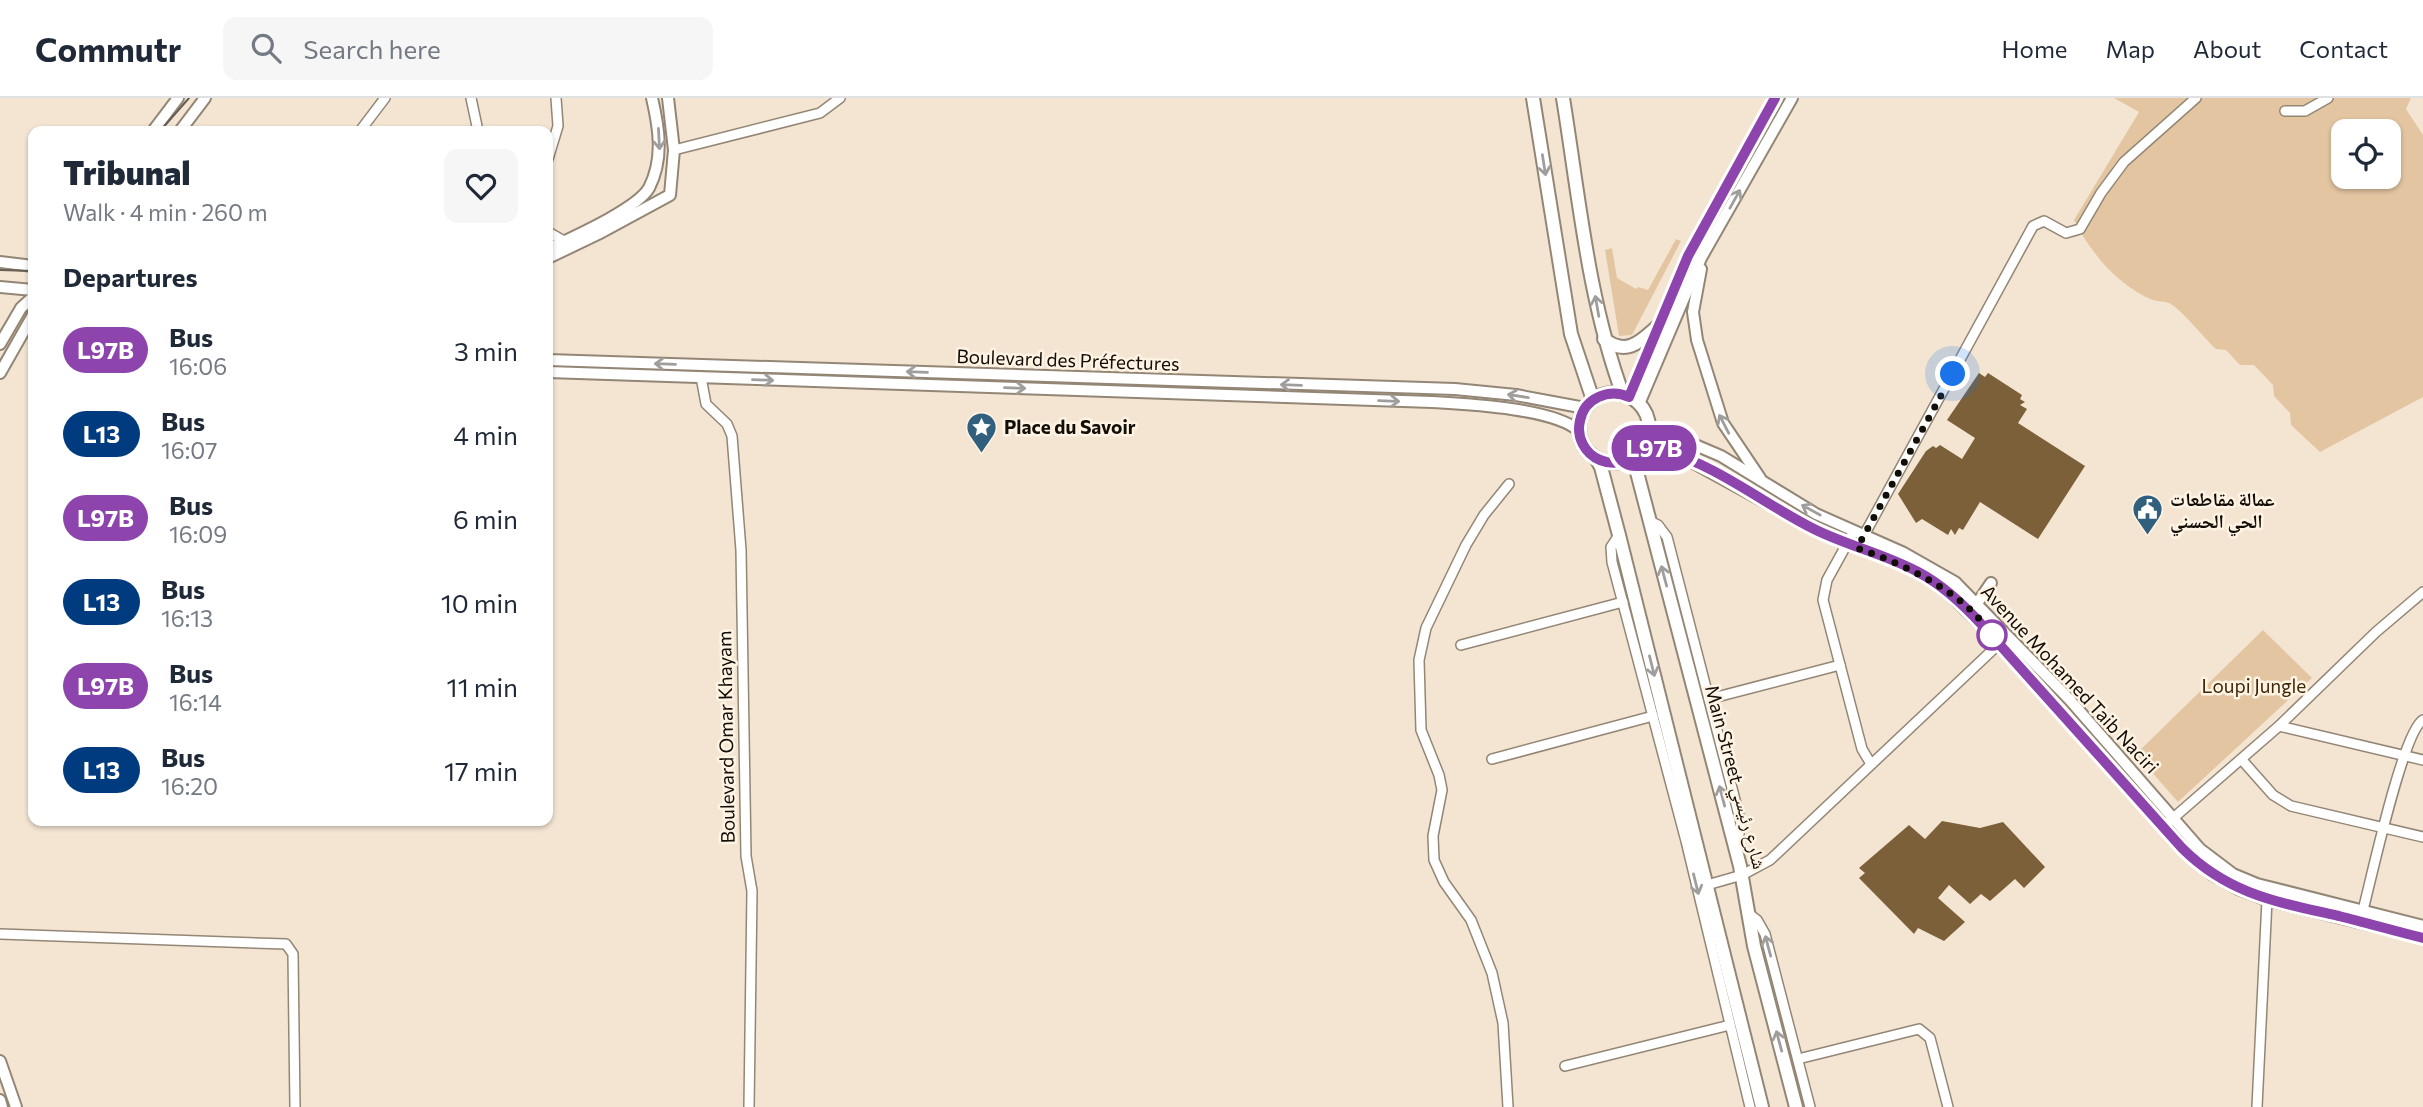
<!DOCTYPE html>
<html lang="en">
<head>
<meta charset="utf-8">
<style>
  body { margin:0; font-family:Commissioner,"Noto Naskh Arabic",sans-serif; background:#f6f6f7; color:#1f2937; height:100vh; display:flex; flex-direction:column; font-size:26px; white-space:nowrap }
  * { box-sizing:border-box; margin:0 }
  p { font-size:23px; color:#747a83 }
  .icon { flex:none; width:38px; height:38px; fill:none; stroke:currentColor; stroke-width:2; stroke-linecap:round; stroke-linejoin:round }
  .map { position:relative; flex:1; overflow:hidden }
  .drawer { position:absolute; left:28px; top:28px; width:525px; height:700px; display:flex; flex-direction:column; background:#fff; border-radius:14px; box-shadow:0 2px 5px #0004 }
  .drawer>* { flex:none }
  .badge { padding:0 14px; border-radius:23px; font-size:24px; line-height:46px }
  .fabs { position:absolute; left:2331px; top:21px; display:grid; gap:14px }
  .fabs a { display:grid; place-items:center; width:70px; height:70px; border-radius:14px; background:#fff; box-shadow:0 2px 5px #0004; font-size:35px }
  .you { position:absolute; width:35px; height:35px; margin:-18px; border:5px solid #fff; border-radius:50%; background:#1a73e8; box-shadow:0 0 0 10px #1a73e833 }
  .map>.badge { position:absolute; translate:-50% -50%; box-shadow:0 0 0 4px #fff }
  h2 { padding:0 35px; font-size:26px; line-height:63px }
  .round { display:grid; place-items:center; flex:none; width:74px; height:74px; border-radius:14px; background:#f6f6f7 }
  .headline { display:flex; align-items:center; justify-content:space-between; height:119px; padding:0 35px }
  h1 { font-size:33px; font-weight:800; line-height:52px }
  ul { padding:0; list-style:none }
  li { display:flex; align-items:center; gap:21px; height:84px; padding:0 35px }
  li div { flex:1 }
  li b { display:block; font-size:26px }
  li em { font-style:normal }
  li .badge { min-width:77px; font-weight:700; text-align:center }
  header { display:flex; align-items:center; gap:42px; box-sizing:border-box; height:98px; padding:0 35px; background:#fff; border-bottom:2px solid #e0e1e3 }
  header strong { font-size:33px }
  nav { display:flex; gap:38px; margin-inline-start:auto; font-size:24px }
  .search { width:490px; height:63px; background:#f6f6f7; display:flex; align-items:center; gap:18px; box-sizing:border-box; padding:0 24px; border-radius:14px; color:#747a83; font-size:26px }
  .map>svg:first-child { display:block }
  .green { fill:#e3c6a1; fill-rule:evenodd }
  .building { fill:#7c6039 }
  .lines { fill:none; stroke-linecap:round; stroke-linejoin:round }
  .minor-casing { stroke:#938675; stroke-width:12 }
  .tertiary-casing { stroke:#938675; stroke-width:14 }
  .secondary-casing { stroke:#938675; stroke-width:16 }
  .minor { stroke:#fff; stroke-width:9 }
  .tertiary { stroke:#fff; stroke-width:10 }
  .secondary { stroke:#fff; stroke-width:12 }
  .tram { stroke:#655d53; stroke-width:2 }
  .oneway { stroke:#a09e9c }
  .line-casing { stroke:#fff; stroke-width:16 }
  .line { stroke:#8e44ad; stroke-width:10 }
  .walk { stroke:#110d07; stroke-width:7; stroke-dasharray:0 12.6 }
  .stop-dot { fill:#fff; stroke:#8e44ad; stroke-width:3.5 }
  .labels { text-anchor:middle; stroke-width:5; stroke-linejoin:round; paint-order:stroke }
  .street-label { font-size:19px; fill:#110d07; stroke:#fff3e4 }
  .poi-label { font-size:19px; font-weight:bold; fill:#110d07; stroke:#fff3e4; text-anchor:start }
  .park-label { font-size:19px; fill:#3c2604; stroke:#fff3e4 }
</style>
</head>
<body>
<header>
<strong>Commutr</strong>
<div class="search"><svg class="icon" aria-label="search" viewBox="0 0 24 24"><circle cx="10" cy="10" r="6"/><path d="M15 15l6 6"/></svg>Search here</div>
<nav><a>Home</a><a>Map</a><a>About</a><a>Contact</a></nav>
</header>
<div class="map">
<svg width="2423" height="1009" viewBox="0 0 2423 1009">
  <rect width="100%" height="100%" fill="#f4e5d3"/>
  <g class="green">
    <path d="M2114,0H2411L2406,11L2423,37V299L2320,354L2291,327L2290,315L2274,298L2273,287L2254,267H2240L2226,252L2216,251C2205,241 2181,211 2169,205C2165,203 2158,204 2153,202C2119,189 2090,154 2074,122L2139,14ZM2343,33H2389V79H2343Z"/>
    <path d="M1676,141L1681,143L1632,237L1619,238L1605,152L1612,150L1617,180L1636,191L1638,189L1648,192Z"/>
    <path d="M2263,532L2312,580L2178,704L2136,656Z"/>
  </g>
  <g class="building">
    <path d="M1979,275L1985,279L1988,275L2022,297L2020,301L2025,304L2020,307L2027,311L2018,325L2085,368L2038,441L1980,404L1963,432L1959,430L1955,437L1951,431L1948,437L1922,421L1916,425L1898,396L1926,353L1933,348L1936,350L1940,347L1962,361L1975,340L1947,322Z"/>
    <path d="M1942,723L1980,730L2003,724L2045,769L2024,790L2015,781L1990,803L1981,796L1970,806L1949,787L1938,800L1965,824L1944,843L1918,830L1914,836L1859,780L1865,775L1859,770L1909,727L1925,741Z"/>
  </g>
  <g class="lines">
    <defs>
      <g id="minor">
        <path d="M471,0L478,33"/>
        <path d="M2285,13H2305L2328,0"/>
        <path d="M360,33L385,0"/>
        <path d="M674,52L820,15L840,0"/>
        <path d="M548,61L558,28L556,0"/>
        <path d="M548,134L564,143"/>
        <path d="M701,279L706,306L727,326L732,338L741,452L746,758L752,793L749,1009"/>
        <path d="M1650,423L1658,427L1667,439L1741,725L1739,736L1733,741"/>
        <path d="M1854,433L1827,482L1823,502L1862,651L1871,666"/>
        <path d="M1619,437L1611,449L1612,464L1686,743L1750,1009"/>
        <path d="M1857,450L2033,128L2044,123L2066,135L2080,131L2101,95L2124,64L2196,0"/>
        <path d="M1461,547L1623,504"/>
        <path d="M1709,601L1840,567"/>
        <path d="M2279,628L2423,662"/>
        <path d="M1492,661L1653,618"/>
        <path d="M2242,662L2273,697L2291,708L2423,739"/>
        <path d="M2163,729L2279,628L2376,534L2423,494"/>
        <path d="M1707,787L1742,777L1770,762L2000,545"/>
        <path d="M2363,812C2371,782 2403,633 2423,622"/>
        <path d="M1748,815L1757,822L1765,836L1810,1009"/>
        <path d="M0,836L286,846L293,856L295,1009"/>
        <path d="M1798,961L1919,931L1930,940L1948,1009"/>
        <path d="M1565,968L1730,927"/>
        <path d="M1508,1009L1503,925L1492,875L1471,822L1444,784L1434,762L1433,738L1442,692L1439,677L1421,632L1419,562L1426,530L1466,447L1484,417L1509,386"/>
        <path d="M2257,1009L2267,802"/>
      </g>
      <g id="tertiary">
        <path d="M153,33L178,0"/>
        <path d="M180,33L205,0"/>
        <path d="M548,151C571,140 637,111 649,90C664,61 659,30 652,0"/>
        <path d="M548,160L598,136L670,97L674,52L668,0"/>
        <path d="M0,164L33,168"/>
        <path d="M1701,171L1693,214L1697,242L1723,325L1760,380"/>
        <path d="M0,189L33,192"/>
        <path d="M0,246L21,210L33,199"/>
        <path d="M548,262L1455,291L1516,297L1585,310"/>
        <path d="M548,274L1432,304C1466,306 1554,310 1579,333"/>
        <path d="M0,275L33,217"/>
        <path d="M1629,299L1688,158L1775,0"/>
        <path d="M1639,306L1701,160L1792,0"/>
        <path d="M1648,327L1721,358L1816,416L1904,455L1955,484L2069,601L2200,751L2233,776L2257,786L2423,828"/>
        <path d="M1642,350L1661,351L1692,364L1814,431L1907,468L1942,489L2000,545L2142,706L2192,759L2213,777L2238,791L2267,802L2423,840"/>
        <path d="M1978,504L1991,485"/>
        <path d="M0,963L16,1009"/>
        <path d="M0,1002L2,1009"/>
      </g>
      <g id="secondary">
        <path d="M1533,0L1571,236L1593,302"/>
        <path d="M1563,0C1579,99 1588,202 1623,297"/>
        <path d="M1604,241C1627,259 1641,243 1658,228"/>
        <circle cx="1614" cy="330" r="35"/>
        <path d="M1633,359L1740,768L1754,848L1796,1009"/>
        <path d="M1596,360L1601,369L1619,437L1762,1009"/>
      </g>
    </defs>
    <use href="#minor" class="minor-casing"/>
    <use href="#tertiary" class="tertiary-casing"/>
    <use href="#secondary" class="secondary-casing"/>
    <use href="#minor" class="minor"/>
    <use href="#tertiary" class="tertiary"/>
    <use href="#secondary" class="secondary"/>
    <g class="tram">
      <path d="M160,33L189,0"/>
      <path d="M0,172L33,173"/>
    </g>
  </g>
  <defs><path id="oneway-shaft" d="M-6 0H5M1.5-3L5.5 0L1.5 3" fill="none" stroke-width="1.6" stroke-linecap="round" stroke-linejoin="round" transform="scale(1.75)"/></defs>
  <g class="oneway">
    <use href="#oneway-shaft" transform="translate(659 41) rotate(87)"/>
    <use href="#oneway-shaft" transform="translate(1544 67) rotate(81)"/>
    <use href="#oneway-shaft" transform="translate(1735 101) rotate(-61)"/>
    <use href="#oneway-shaft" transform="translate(1597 208) rotate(-100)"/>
    <use href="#oneway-shaft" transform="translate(665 266) rotate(-178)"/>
    <use href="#oneway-shaft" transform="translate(917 274) rotate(-178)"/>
    <use href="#oneway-shaft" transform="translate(763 282) rotate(2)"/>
    <use href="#oneway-shaft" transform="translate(1291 287) rotate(-178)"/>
    <use href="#oneway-shaft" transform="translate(1015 290) rotate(2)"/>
    <use href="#oneway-shaft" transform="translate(1518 298) rotate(-171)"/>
    <use href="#oneway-shaft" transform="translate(1389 303) rotate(2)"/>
    <use href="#oneway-shaft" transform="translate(1724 326) rotate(-117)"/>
    <use href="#oneway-shaft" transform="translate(1811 412) rotate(-151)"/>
    <use href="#oneway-shaft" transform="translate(1664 478) rotate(-105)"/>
    <use href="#oneway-shaft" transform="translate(1652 568) rotate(76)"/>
    <use href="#oneway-shaft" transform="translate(1722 698) rotate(-105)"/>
    <use href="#oneway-shaft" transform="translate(1696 786) rotate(76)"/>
    <use href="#oneway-shaft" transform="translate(1768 848) rotate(-105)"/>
    <use href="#oneway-shaft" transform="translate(1779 943) rotate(-105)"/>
  </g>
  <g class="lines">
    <defs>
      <path id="line" d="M1775,0L1688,158L1629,299C1609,290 1584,300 1580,323C1576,339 1585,356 1600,362C1612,367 1625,365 1635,357C1638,355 1639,352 1643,350C1649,347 1658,350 1663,352C1716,367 1766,407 1814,431C1848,448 1885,456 1918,474C1943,487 1964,507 1983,528L2182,750C2228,796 2277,804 2339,818C2367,825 2395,833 2423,840"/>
    </defs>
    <use href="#line" class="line-casing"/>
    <use href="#line" class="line"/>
    <path class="walk" d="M1953,276L1857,450C1909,468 1964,495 1992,537"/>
  </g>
  <defs>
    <symbol id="sight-pin" viewBox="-11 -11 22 30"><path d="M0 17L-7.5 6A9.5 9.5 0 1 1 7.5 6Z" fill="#30607e" stroke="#fff3e4"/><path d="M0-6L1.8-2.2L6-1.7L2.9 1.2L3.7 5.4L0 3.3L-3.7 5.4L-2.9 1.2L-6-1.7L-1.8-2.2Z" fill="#fff"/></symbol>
    <symbol id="civic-pin" viewBox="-11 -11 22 30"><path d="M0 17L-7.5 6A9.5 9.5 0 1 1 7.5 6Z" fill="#30607e" stroke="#fff3e4"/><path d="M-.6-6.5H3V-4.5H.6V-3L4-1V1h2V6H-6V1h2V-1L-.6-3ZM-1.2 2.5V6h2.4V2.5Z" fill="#fff"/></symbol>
  </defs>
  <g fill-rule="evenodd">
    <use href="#sight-pin" x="964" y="312" width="35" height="47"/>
    <use href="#civic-pin" x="2130" y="394" width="35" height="47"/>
  </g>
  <circle class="stop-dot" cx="1992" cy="537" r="14"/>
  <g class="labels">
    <g class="street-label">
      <text transform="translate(1068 262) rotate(2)" y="7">Boulevard des Préfectures</text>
      <text transform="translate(2070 581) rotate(47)" y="7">Avenue Mohamed Taib Naciri</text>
      <text transform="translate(726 639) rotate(-91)" y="7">Boulevard Omar Khayam</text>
      <text transform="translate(1736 679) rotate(75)" y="7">Main Street شارع رئيسي</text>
    </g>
    <g class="poi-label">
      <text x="1004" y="336">Place du Savoir</text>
      <text x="2170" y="408">عمالة مقاطعات<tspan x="2170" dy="22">الحي الحسني</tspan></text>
    </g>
    <g class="park-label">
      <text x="2254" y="595">Loupi Jungle</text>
    </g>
  </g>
</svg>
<div class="fabs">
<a><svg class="icon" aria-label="locate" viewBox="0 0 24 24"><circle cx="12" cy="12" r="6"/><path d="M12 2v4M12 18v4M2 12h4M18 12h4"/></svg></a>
</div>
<div class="you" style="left:1953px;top:276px"></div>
<b class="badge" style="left:1654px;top:350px;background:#8e44ad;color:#fff">L97B</b>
<section class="drawer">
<div class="headline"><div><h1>Tribunal</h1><p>Walk · 4 min · 260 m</p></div><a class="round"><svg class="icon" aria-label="heart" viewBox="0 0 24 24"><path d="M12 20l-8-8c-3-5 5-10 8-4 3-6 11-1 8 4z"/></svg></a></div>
<h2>Departures</h2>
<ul>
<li><span class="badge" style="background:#8e44ad;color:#fff">L97B</span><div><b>Bus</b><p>16:06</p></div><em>3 min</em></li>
<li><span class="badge" style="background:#003b80;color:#fff">L13</span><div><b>Bus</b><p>16:07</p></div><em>4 min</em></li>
<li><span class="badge" style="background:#8e44ad;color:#fff">L97B</span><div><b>Bus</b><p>16:09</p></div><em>6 min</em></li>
<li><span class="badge" style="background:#003b80;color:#fff">L13</span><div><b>Bus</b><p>16:13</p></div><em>10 min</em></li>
<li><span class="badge" style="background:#8e44ad;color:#fff">L97B</span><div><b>Bus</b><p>16:14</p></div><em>11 min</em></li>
<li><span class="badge" style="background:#003b80;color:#fff">L13</span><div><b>Bus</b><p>16:20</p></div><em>17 min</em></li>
</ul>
</section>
</div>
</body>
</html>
